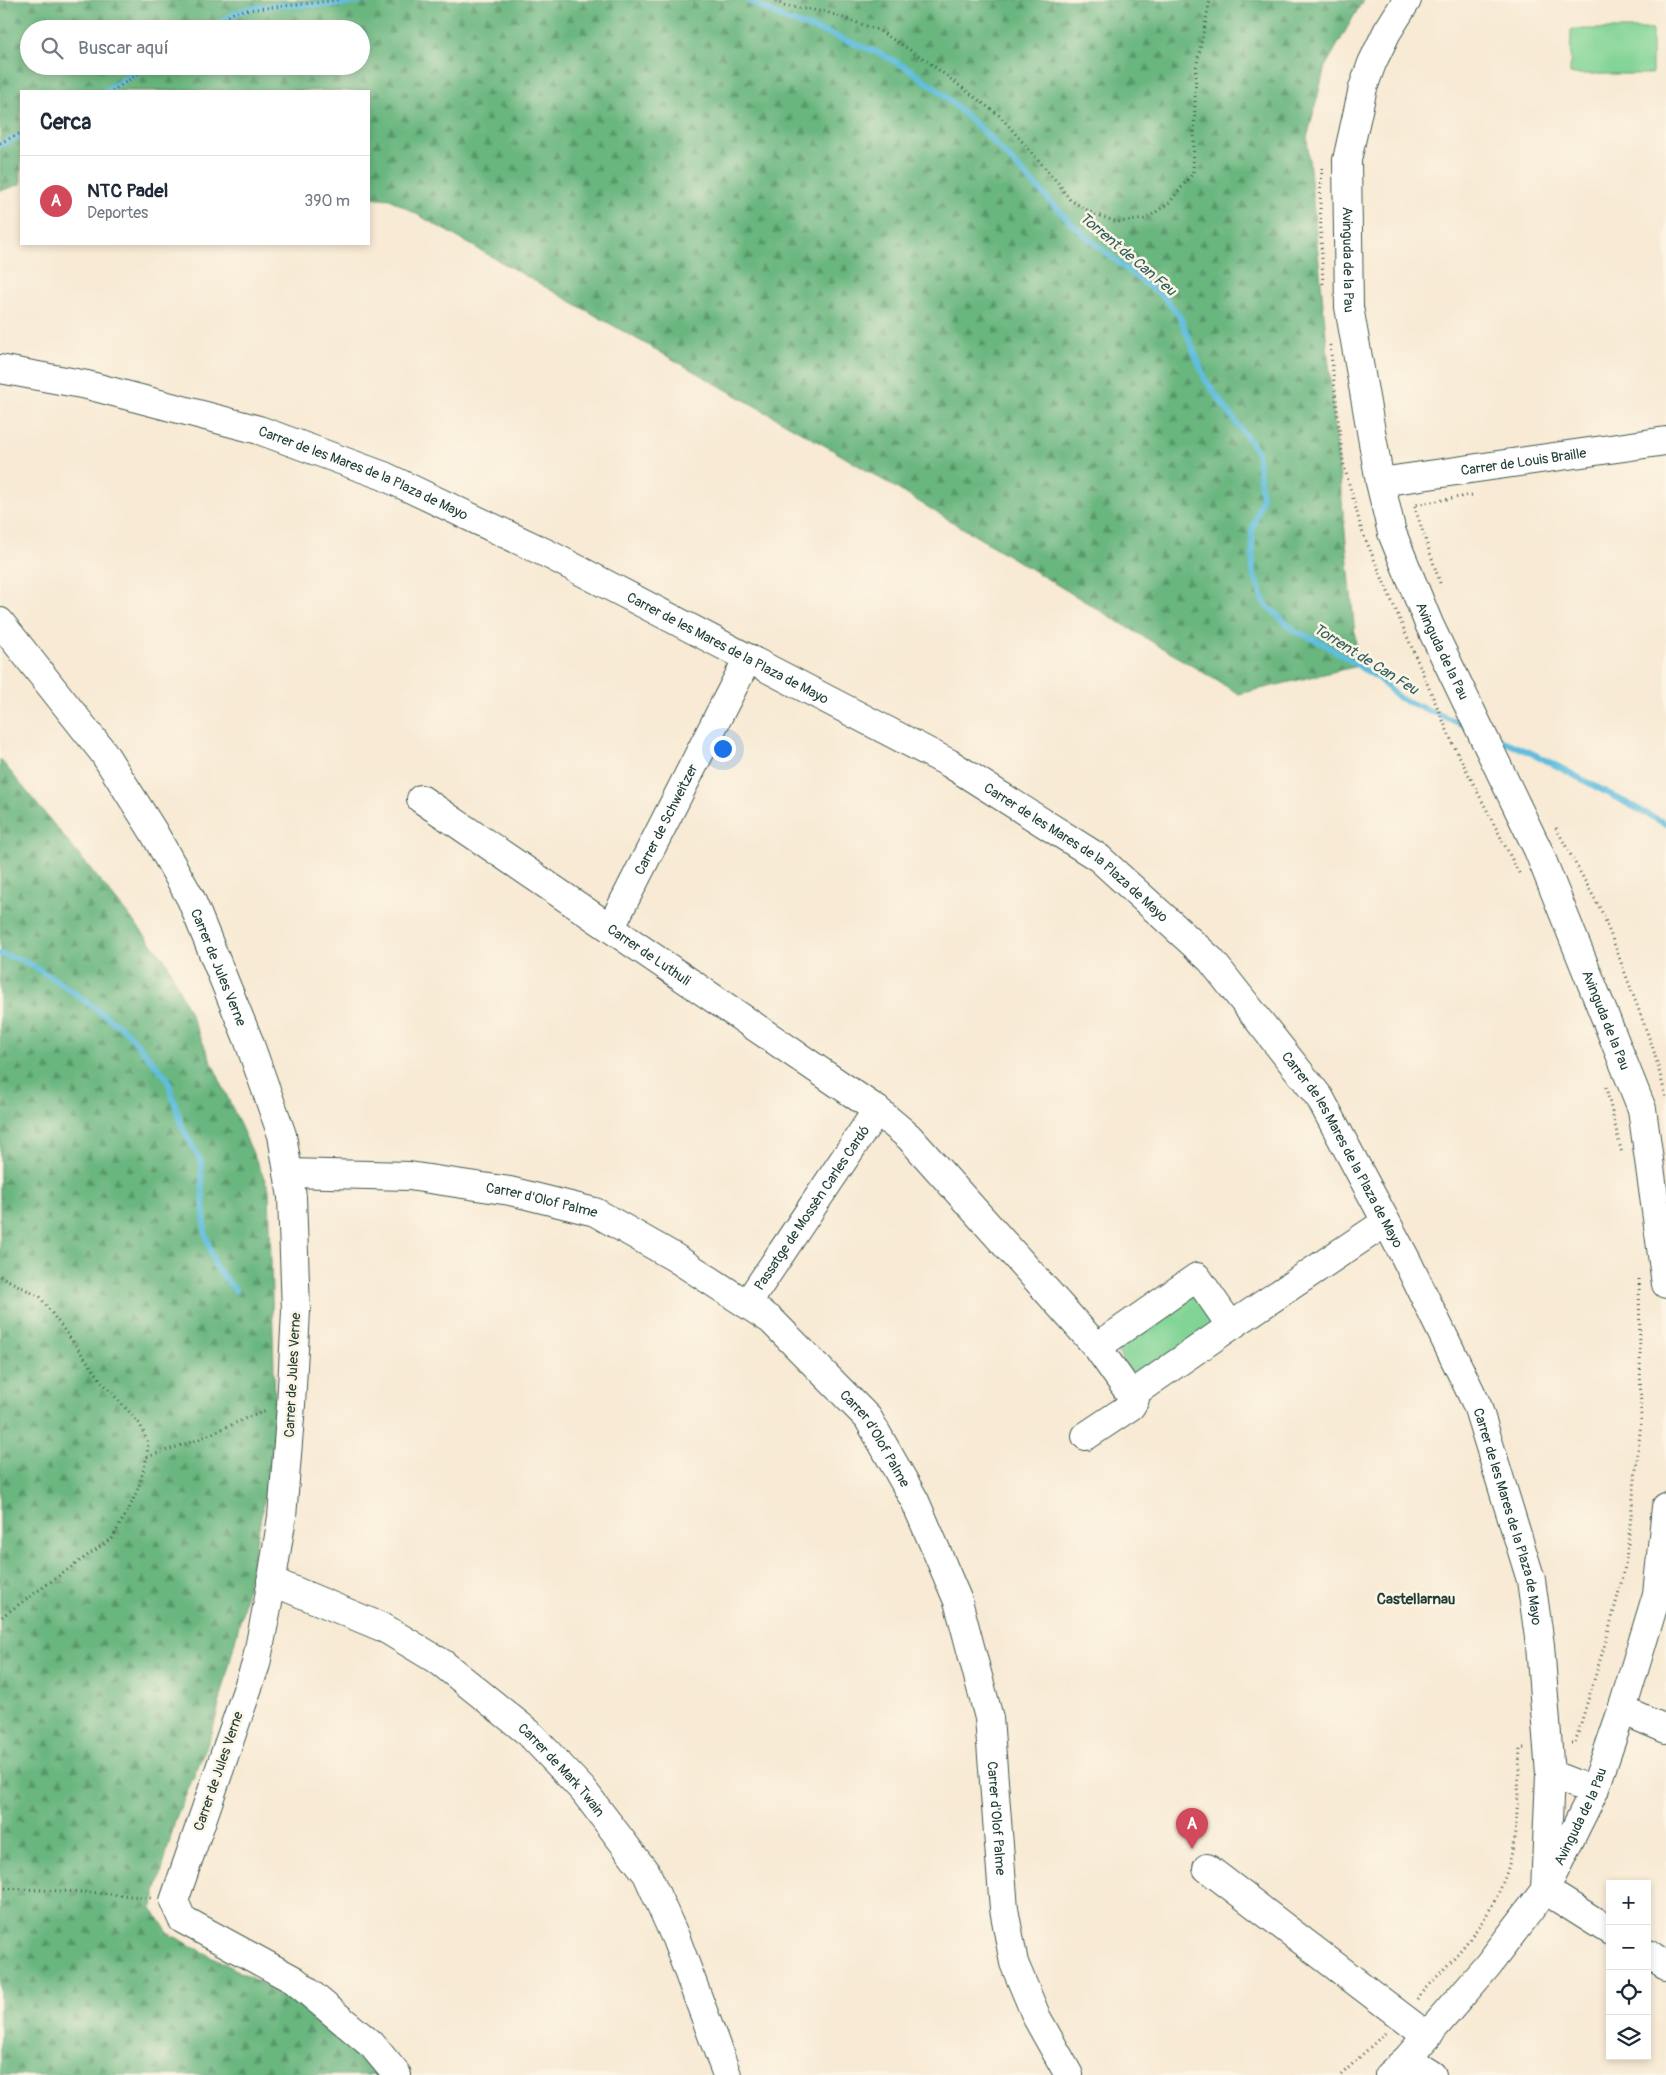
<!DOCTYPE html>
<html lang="es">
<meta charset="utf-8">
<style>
:root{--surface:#fff;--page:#f2f2f3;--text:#1f2937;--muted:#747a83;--line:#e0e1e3;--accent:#d1495b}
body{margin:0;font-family:Pangolin,sans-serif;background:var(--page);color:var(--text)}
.controls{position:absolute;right:15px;bottom:15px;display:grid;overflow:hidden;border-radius:0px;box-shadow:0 2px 8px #0003}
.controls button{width:45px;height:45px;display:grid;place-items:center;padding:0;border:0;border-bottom:1px solid var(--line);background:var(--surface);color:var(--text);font:25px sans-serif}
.you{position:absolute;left:722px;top:748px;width:18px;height:18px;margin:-12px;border:4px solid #fff;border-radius:50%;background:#1a73e8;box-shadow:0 0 0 8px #1a73e833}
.badge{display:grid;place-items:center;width:32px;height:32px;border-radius:50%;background:var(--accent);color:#fff;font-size:16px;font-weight:700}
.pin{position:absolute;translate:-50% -41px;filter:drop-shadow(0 1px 2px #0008)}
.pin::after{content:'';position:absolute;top:26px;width:18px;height:15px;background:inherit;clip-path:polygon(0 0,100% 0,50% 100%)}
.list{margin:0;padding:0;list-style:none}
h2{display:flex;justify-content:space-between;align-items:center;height:65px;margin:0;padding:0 20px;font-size:21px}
h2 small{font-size:16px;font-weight:400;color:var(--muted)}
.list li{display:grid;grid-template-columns:32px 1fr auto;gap:15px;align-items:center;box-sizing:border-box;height:90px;padding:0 20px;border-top:1px solid var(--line)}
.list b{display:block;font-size:19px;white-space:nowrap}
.list p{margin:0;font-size:16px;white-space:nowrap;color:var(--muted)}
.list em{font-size:16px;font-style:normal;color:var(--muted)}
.icon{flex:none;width:28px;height:28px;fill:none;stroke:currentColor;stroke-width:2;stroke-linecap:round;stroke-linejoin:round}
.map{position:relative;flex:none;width:1666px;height:2075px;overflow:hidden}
.search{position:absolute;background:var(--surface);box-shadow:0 2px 8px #0003;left:20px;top:20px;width:350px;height:55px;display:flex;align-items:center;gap:12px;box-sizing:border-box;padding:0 18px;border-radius:28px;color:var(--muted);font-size:19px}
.panel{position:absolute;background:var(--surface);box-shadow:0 2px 8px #0003;left:20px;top:90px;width:350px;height:155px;border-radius:0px}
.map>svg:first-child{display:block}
.green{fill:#82d496;stroke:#508865}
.forest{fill:url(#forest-firs);stroke:#447a5a;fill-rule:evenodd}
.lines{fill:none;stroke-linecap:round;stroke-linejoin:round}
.stream{stroke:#60bdde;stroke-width:6}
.minor-casing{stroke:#40574c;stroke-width:30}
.path{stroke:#40574c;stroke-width:3;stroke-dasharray:1 4;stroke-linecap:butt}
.minor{stroke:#fff;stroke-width:28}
.labels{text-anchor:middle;stroke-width:5;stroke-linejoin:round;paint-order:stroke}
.street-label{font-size:14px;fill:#1f3d34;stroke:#fcf5e5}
.water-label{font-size:15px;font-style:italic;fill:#2f5d5e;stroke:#fcf5e5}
.neighbourhood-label{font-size:15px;font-weight:bold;fill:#1f3d34;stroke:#fcf5e5}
</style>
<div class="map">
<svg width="1666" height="2075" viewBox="0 0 1666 2075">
<defs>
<pattern id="forest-firs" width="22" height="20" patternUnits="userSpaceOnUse" patternTransform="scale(1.25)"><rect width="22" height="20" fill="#69b67f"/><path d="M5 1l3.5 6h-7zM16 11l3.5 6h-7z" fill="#569569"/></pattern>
</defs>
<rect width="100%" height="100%" fill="#fcf5e5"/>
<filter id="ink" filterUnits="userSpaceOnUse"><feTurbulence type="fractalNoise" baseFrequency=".02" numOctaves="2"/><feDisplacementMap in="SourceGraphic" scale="10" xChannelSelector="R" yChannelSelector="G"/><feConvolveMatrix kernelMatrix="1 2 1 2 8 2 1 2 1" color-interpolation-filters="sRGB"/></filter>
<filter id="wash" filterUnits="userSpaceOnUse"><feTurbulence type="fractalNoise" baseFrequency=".0096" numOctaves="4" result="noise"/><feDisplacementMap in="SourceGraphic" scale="20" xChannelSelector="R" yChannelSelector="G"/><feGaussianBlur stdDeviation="1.12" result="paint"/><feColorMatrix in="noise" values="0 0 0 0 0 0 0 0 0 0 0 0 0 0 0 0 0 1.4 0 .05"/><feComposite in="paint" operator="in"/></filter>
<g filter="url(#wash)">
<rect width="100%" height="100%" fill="#f8ead4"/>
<path class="green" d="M 1571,29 L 1652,29 L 1652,74 L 1570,74 Z
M 1193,1290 L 1218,1324 L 1138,1381 L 1114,1347 Z"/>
<path class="forest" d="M 0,0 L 1363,0 L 1325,67 L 1307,138 L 1358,666 L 1239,694 L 831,449 L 390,199 L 369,197 L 369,91 L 21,91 L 21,184 L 0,191 ZM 29,29 L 361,29 L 361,66 L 29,66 Z
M 0,759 L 166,961 L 269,1189 L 276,1439 L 244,1605 L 212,1733 L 175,1821 L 152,1908 L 168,1933 L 298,2003 L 378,2075 L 0,2075 Z"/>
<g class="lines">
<path class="stream" d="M 747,0 L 787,20 L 833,35 L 881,54 L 909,69 L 936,88 L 984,132 L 1074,226 L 1130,272 L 1164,297 L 1180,317 L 1206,381 L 1257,451 L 1262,498 L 1252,530 L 1253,572 L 1265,604 L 1295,631 L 1324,644 L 1378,678 L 1399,698 L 1469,727
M 210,29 C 221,23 232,13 244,10 C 284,0 326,10 366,0
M 105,91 L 147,66
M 0,145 L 21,135
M 1493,737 L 1538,756 L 1666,824
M 0,954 L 23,960 L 59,982 L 125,1030 L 167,1078 L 182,1127 L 201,1161 L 205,1232 L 215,1266 L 235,1290"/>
</g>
</g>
<g filter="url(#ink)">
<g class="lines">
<g class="minor-casing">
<g id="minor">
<path id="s1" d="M 1407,0 L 1387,32 L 1372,63 L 1363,88 L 1347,160 L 1349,307 L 1380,482 L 1392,533 L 1429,624 L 1538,850 L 1642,1109 L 1666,1284"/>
<path id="s2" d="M 0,369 L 87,385 L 259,430 L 384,476 L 550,555 L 949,763 L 1099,858 L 1211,960 L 1320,1098 L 1406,1259 L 1477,1405 L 1531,1580 L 1540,1645 L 1550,1774 L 1545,1890 L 1610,1931"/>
<path id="s3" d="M 1380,482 L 1666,441"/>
<path id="s4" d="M 0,622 L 103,752 L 153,831 L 191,899 L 248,1039 L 282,1135 L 292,1197 L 296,1311 L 291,1405 L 282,1517 L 269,1597 L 256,1664 L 174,1901 L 182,1919 L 294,1980 L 373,2046 L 397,2075"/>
<path id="s5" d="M 421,799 L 877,1110 L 909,1137 L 1097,1347 L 1131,1395 L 1231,1326 L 1197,1277 L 1097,1347"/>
<path id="s6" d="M 611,927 L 748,658"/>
<path id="s7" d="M 288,1173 L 409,1176 L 510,1191 L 595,1212 L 674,1257 L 771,1320 L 868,1418 L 915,1501 L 958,1601 L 989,1718 L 1004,1909 L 1014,1963 L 1037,2018 L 1069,2075"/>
<path id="s8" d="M 747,1304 L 877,1110"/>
<path d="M 1231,1326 L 1386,1222"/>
<path d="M 1086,1436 L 1131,1406 L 1135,1399 L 1131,1395"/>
<path id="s9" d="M 271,1581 L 384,1628 L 442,1663 L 529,1733 L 583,1790 L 647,1874 L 676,1939 L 727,2075"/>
<path d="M 1622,1710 L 1666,1729"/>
<path d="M 1550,1774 L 1594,1791"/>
<path d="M 1207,1868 L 1427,2036"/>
<path d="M 1647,1954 L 1666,1966"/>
<path d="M 1407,2059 L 1432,2075"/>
<path id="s10" d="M 1389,2075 L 1407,2059 L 1488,1965 L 1545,1890 L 1594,1791 L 1622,1710 L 1657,1594 L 1666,1507"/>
</g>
</g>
<path class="path" d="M 776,0 L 784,6 L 826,12 L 878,30 L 924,59 L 1000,116 L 1058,183 L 1070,200 L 1094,214 L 1117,222 L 1146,219 L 1169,203 L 1193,173 L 1196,68 L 1210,0
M 207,29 L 237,11 L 340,0
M 112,91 L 150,66
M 0,143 L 21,133
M 1322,168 L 1320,204 L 1323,287
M 1330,345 L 1343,462 L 1362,531 L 1453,744 L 1520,875
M 1440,583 L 1414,505 L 1472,495
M 1556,828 L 1603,914 L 1653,1048 L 1666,1097
M 1606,1087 L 1622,1154
M 0,1276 L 40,1297 L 103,1383 L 140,1424 L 148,1443 L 147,1457 L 139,1486 L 129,1509 L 112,1538 L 0,1618
M 147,1457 L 197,1440 L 256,1414 L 268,1411
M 1571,1743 L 1575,1743 L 1607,1637 L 1624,1572 L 1628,1544 L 1641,1423 L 1639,1276
M 0,1888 L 102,1893 L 151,1898
M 1417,1999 C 1447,1965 1484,1929 1501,1887 C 1520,1844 1517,1794 1520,1748 L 1525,1748
M 1341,2075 L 1385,2033"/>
<use href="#minor" class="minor"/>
</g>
</g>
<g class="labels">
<g class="street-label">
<text dy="5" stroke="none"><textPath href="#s1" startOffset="272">Avinguda de la Pau</textPath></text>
<text dy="5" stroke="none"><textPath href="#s3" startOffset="145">Carrer de Louis Braille</textPath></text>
<text dy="5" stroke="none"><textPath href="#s2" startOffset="379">Carrer de les Mares de la Plaza de Mayo</textPath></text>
<text dy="5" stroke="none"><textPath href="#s2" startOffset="784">Carrer de les Mares de la Plaza de Mayo</textPath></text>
<text dy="5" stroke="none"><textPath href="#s1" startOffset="678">Avinguda de la Pau</textPath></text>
<text dy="5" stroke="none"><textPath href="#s6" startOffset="121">Carrer de Schweitzer</textPath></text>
<text dy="5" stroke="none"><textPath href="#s2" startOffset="1189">Carrer de les Mares de la Plaza de Mayo</textPath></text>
<text dy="5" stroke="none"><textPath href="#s5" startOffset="276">Carrer de Luthuli</textPath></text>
<text dy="5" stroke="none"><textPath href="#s4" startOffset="411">Carrer de Jules Verne</textPath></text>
<text dy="5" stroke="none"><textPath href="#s1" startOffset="1082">Avinguda de la Pau</textPath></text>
<text dy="5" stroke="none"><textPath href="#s2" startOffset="1594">Carrer de les Mares de la Plaza de Mayo</textPath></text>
<text dy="5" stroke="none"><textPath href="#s7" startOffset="256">Carrer d'Olof Palme</textPath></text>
<text dy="5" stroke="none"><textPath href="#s8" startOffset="116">Passatge de Mossèn Carles Cardó</textPath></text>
<text transform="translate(292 1375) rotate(-87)" y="5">Carrer de Jules Verne</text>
<text dy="5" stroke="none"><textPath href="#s7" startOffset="676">Carrer d'Olof Palme</textPath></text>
<text dy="5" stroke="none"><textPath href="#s2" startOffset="1999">Carrer de les Mares de la Plaza de Mayo</textPath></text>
<text transform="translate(218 1771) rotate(-71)" y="5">Carrer de Jules Verne</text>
<text dy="5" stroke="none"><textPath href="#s9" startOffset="351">Carrer de Mark Twain</textPath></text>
<text dy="5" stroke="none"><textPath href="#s10" startOffset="324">Avinguda de la Pau</textPath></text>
<text dy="5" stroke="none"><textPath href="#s7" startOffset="1081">Carrer d'Olof Palme</textPath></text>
</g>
<g class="water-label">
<text transform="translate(1128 254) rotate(40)" y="5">Torrent de Can Feu</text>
<text transform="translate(1366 659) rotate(32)" y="5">Torrent de Can Feu</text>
</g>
<g class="neighbourhood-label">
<text x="1416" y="1604">Castellarnau</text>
</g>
</g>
</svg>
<div class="controls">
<button>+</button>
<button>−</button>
<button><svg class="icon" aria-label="locate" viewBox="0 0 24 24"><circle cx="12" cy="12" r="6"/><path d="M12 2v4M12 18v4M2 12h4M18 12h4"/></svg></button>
<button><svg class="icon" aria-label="layers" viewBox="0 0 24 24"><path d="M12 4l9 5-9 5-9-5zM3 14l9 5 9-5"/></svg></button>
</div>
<div class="you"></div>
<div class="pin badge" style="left:1192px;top:1849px">A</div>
<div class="search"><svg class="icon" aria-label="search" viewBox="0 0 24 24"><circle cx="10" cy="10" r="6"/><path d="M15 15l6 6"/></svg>Buscar aquí</div>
<section class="panel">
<h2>Cerca<small></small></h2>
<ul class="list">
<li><span class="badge">A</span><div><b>NTC Padel</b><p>Deportes</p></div><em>390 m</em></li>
</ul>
</section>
</div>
